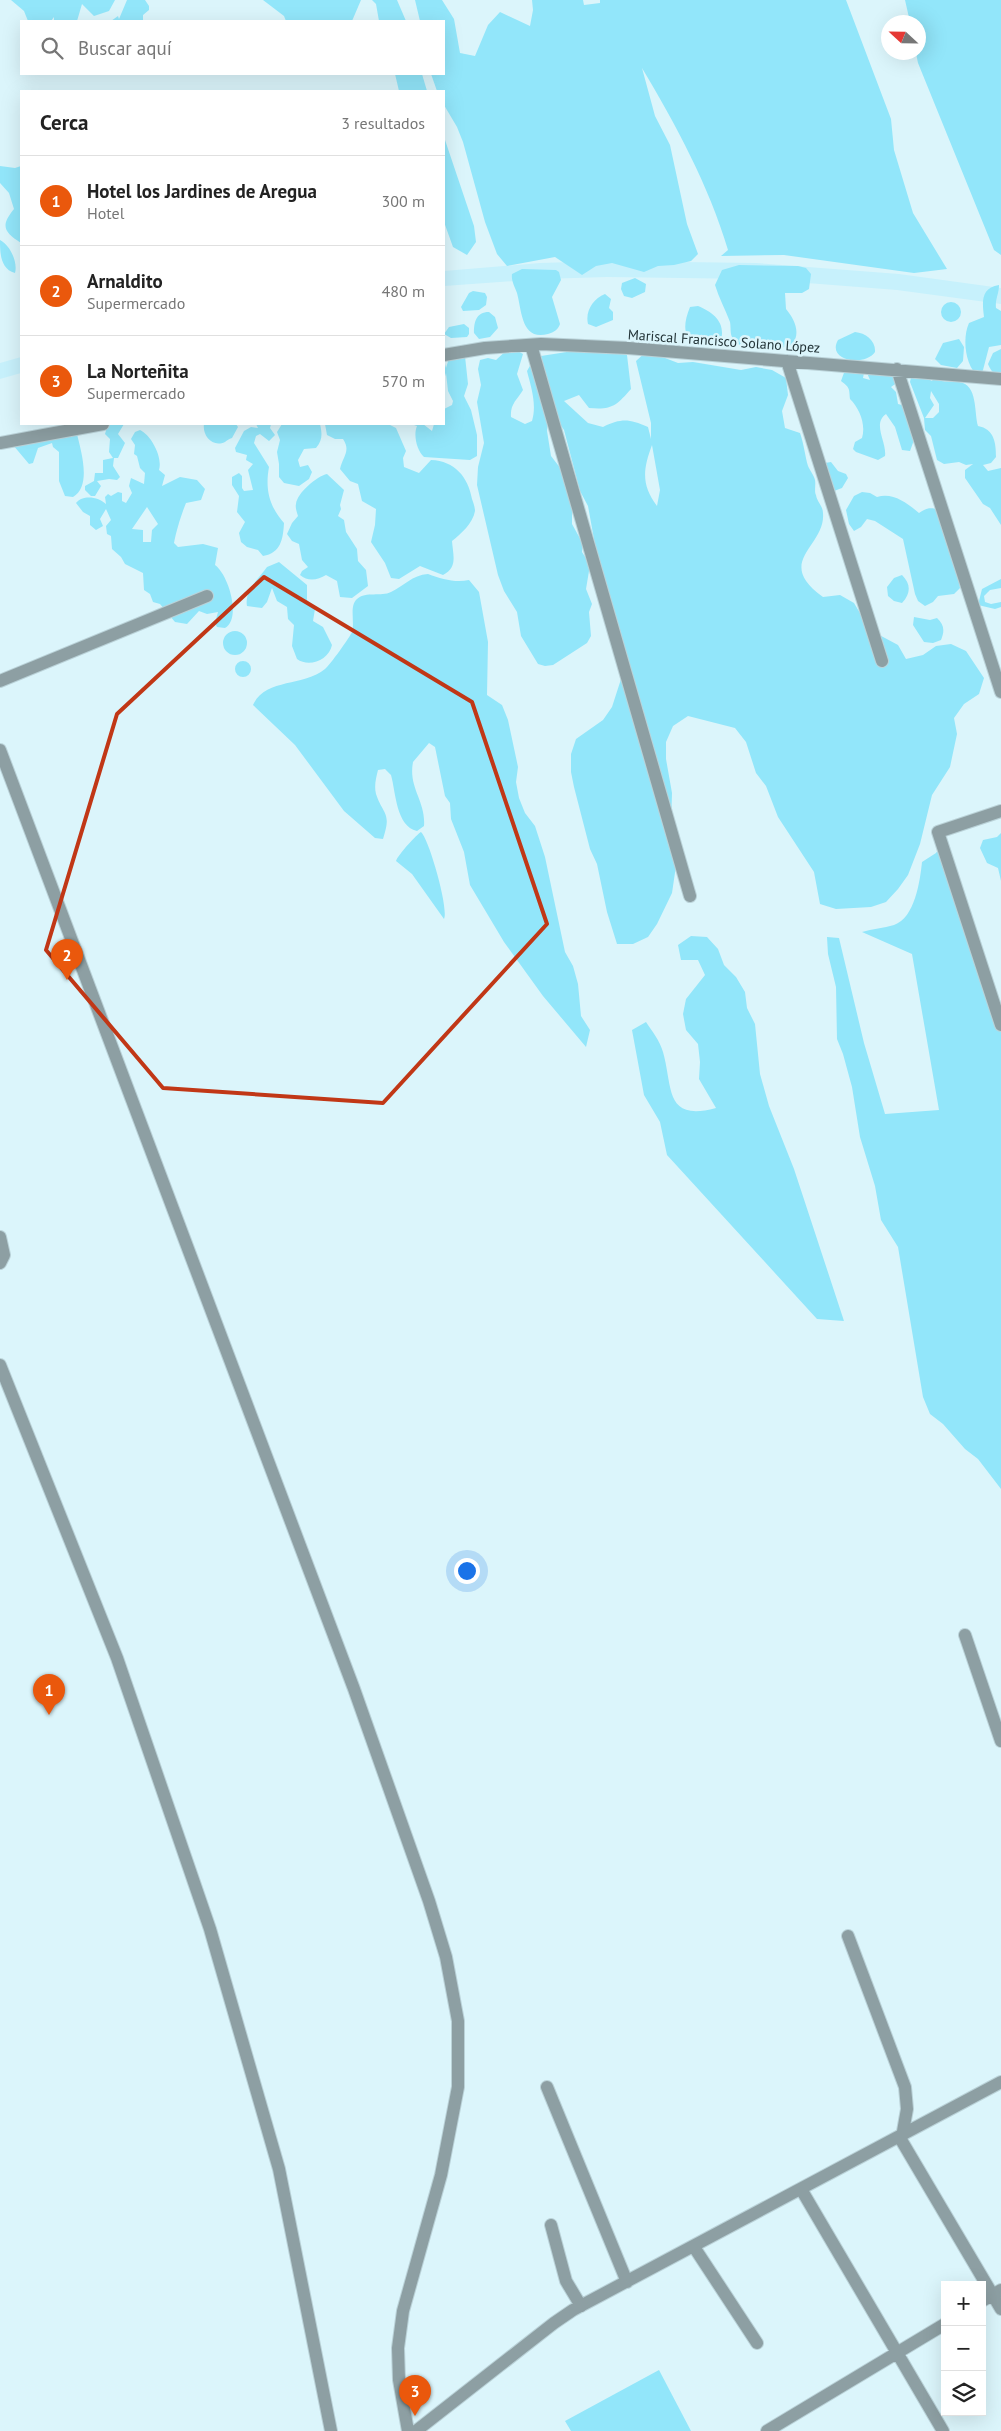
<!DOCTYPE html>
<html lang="es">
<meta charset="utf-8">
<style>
:root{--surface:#fff;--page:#f6f6f6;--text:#222;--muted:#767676;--line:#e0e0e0;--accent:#ea580c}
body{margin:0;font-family:"PT Sans",sans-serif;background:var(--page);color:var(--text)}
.controls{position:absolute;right:15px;bottom:15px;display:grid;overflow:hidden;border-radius:0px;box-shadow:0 5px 20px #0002}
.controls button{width:45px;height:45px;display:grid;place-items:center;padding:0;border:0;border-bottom:1px solid var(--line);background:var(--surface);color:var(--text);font:25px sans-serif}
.compass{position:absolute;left:881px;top:15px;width:45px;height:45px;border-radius:50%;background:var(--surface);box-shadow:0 5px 20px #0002;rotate:292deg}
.you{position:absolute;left:466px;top:1570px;width:18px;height:18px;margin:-12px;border:4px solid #fff;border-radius:50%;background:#1a73e8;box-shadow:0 0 0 8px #1a73e833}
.badge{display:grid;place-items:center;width:32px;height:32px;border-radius:50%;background:var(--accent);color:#fff;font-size:16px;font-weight:700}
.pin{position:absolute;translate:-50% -41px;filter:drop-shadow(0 1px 2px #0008)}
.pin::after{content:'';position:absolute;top:26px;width:18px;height:15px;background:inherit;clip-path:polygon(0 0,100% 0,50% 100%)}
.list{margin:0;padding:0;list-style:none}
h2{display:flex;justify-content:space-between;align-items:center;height:65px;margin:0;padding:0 20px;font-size:21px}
h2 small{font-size:16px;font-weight:400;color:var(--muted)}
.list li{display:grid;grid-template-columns:32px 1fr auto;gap:15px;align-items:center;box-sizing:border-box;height:90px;padding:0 20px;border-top:1px solid var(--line)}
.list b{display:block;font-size:19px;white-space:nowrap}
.list p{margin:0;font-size:16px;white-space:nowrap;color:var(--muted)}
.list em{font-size:16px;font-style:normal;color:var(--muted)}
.icon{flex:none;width:28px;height:28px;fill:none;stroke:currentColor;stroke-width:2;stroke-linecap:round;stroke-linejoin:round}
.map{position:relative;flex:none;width:1001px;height:2431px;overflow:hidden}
.search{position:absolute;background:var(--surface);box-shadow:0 5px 20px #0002;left:20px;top:20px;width:425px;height:55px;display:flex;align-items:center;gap:12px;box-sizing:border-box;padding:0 18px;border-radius:0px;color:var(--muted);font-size:19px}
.panel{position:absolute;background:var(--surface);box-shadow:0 5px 20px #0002;left:20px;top:90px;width:425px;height:335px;border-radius:0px}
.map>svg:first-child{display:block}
.built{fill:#c7f1fc}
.green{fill:#92e6fa;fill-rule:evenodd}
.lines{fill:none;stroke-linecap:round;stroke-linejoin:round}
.minor-casing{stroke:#bad2d8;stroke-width:14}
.minor{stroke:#8d9fa3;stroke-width:12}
.marked{fill:none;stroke:#c13716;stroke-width:4;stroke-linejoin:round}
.labels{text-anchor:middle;stroke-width:5;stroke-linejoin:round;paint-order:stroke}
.street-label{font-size:14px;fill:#223337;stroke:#dbf5fb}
</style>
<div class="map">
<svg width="1001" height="2431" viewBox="0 0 1001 2431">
<rect width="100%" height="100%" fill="#dbf5fb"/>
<path class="built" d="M 606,261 L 756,263 L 899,274 L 1001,288 L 1001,304 L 897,290 L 756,279 L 607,277 L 542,279 L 444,286 L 444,271 L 540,263 Z
M 21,357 L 21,373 L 0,379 L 0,363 Z"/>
<path class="green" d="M 11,0 L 115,0 L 109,11 L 94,16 L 82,4 L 77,21 L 54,21 L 54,17 L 51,21 L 28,21 L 24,11 Z
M 127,0 L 145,0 L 149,6 L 149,10 L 143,15 L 143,21 L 111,21 L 118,16 L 119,19 Z
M 263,0 L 361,0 L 352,21 L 286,21 L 284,16 Z
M 372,0 L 397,0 L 406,21 L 379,21 L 376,4 Z
M 415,0 L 442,0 L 454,19 L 460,53 L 475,56 L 488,25 L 500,12 L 530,26 L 533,10 L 532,0 L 583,0 L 584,5 L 600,3 L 600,0 L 846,0 L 891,119 L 894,150 L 913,213 L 947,269 L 914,273 L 784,255 L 721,256 L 728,250 C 709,186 676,125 642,68 L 655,116 L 670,145 L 687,224 L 698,254 L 691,261 L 674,265 L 658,266 L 644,272 L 612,263 L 596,266 L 582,275 L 555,257 L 507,266 L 497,254 L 485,222 L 463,142 L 457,127 L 444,105 L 444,91 L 437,91 L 431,74 L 444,74 L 444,21 L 420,21 Z
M 905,0 L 1001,0 L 1001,255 L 994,250 L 918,63 L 916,53 L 918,52 L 918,22 L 910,22 Z
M 395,74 L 422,74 L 427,91 L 399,91 Z
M 444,137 L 474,226 L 476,242 L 467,255 L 453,247 L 444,222 Z
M 0,166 L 15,168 L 21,166 L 21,243 C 4,232 0,226 14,209 L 9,193 L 0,183 Z
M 0,240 C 10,245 18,262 15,273 C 0,269 0,252 0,240 Z
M 739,265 L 798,266 L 806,268 L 811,274 L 809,289 L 802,293 L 785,293 L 786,309 C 795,320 801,333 792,345 C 777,350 740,355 732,337 C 730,333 731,327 730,322 C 725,309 719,298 715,285 L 722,270 Z
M 522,269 L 556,270 L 559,272 L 561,280 L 552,297 L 560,324 C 558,330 554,332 548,334 C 521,341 522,311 517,293 C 515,287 511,281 512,274 Z
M 635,278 L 646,284 L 645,292 L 632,298 L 624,296 L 621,289 L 622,283 Z
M 999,285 C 999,294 995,299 996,308 L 1001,311 L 1001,345 L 989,347 L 983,370 L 979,377 C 965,367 962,338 969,323 L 984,317 C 982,301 981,288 999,285 Z
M 473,291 L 485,293 L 487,297 L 486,305 L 479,310 L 463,311 L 461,307 L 469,293 Z
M 605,294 L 611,299 L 609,308 L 613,312 L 613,320 L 596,327 L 588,324 C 585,311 593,299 605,294 Z
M941 312a10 10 0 1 1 20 0a10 10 0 1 1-20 0Z
M 698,306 C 715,313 727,324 720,343 L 713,347 C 685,346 680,331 690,307 Z
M 489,312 L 495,317 L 498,328 L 490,337 L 479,339 L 474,333 C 474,322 476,312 489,312 Z
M 464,324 L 469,328 L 469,334 L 467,337 L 451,338 L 444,334 L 449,327 Z
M 855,332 C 866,333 876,341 875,352 C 865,367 826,361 838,340 Z
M 584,339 C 598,346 613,347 627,355 L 631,389 C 616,406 612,410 589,408 L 579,395 L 564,401 L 588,423 L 603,427 C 622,418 629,419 648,427 L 651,439 L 651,423 L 636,361 L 647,351 L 678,363 L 693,362 L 741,370 L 756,367 L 772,370 L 786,378 L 788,395 L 782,411 L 785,428 L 800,433 C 804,444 805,456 808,466 C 810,471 814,475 815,480 C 816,485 814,491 816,495 C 817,502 823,506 823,513 C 826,547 773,561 823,597 L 840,595 L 854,603 L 870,630 L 898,645 L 906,659 L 923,655 L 936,646 L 951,644 L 966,651 L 984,678 L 979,694 L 964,704 L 954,718 L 957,734 L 950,767 L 932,795 L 920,844 L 908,875 L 898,889 L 886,902 L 871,907 L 836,909 L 820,904 L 814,872 L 778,817 L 766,786 L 756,773 L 746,742 L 735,728 L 688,716 L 673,726 L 666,742 L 666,759 L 672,793 L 671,826 L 677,859 L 672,893 L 657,924 L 648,937 L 633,944 L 617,944 L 607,912 L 597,864 L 590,849 L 574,787 L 571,772 L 571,754 L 576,739 L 603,720 L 612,707 L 622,676 L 605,600 L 588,506 L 580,491 L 564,430 L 549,408 L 547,431 L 551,456 L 561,469 L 572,508 L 572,524 L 583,544 L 582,552 L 590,565 L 586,589 L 592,604 L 589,612 L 591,636 L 587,643 L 553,665 L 545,666 L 538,664 L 521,636 L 517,612 L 504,591 L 498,575 L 477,485 L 478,467 L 484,443 L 477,402 L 481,385 L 478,369 L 480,360 L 488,358 L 496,360 L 508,349 L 516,350 L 523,354 L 517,374 L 523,390 C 517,400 510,404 511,417 L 525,424 L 532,421 C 537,404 531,387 527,371 L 531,364 L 550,391 L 541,356 L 573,351 ZM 652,445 L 660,490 L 657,506 C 641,485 643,469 652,445 Z
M 959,339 L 964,347 L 963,361 L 957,368 L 941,365 L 935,359 L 943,343 Z
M 1001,349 L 1001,376 C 994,376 990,369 988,364 L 993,353 Z
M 465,356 L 468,384 L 464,396 L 471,410 L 477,435 L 477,456 L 470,460 L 424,457 C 417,451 413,435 417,426 L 411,424 L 423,424 L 432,431 L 434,424 L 444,424 L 444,409 L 452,405 L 453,401 L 448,391 L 446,373 L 444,380 L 444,360 L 446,368 L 449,358 Z
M 845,370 L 864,373 L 863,378 L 870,380 L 867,373 L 896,371 L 898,382 L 891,387 L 896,392 L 898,404 L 902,405 L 914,440 L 910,451 L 902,450 L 895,427 L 886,414 C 872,424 887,442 885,456 L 878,460 L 856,452 L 853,449 L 855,442 L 862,438 C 866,425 860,409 850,399 C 849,388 850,388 841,381 Z
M 912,373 L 928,374 L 931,381 L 935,379 C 944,383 950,381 959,382 C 978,384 974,413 978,426 C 994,429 996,442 996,457 L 991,463 L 983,465 L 988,471 L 1001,468 L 1001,525 L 990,508 L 983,504 L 965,478 L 965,470 L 973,464 L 966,465 L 959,462 L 944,464 L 937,460 L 931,436 L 925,430 L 924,418 L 910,382 ZM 931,391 L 939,404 L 939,412 L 933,418 L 925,418 L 934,405 L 930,398 Z
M 108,424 L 124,424 L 118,434 L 125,443 L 118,458 L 114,458 L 113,466 L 120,477 L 117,480 L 109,479 L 97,481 L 101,486 L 95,496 L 91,496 L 85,490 L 85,486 L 94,481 L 95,473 L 103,473 L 103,460 L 113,458 L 109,452 L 110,439 L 105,434 Z
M 204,424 L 236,424 L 238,427 L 232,438 C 229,439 227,440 225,442 C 212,448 202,435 204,424 Z
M 256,424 L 271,424 L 270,428 L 275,435 L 269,441 L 260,434 L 256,436 L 254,443 L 269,467 C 265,489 269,506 284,523 C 283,539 281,553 263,556 L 258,550 L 247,547 L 241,542 L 239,533 L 245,522 L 237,512 L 239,496 L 232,485 L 232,477 L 239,473 L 242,476 L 242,488 L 244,491 L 253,490 L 248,470 L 253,464 L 246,460 L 247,455 L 236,452 L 235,448 L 244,431 L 251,427 L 258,428 Z
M 282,424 L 320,424 C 322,433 323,440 316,448 L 304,449 L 298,460 L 300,467 L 308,465 L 312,472 L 309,479 L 299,486 L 284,483 L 279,477 L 279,464 L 277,452 L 280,440 L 277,432 Z
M 325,424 L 388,424 L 396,428 L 406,451 L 403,458 L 404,467 L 419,473 L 431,460 C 455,461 468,477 472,499 C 473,502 475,507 475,511 C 473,523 461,534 452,541 C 453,555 458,568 443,575 L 420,566 L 399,579 L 391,578 L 385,563 L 371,542 L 375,525 L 376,509 L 362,501 L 358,484 L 350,481 L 340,469 C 343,456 351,451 343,439 L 335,439 L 327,435 Z
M 140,430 C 151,435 163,457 159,470 L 165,475 L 162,486 L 180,477 L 197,480 L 205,489 L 201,500 L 186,503 C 181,515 176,532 174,543 L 178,547 L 203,544 L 218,548 L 215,565 C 228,574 242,618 225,628 L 217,627 L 215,623 L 218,612 L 207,614 L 199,611 L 187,624 L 175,622 L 160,604 L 153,602 L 150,594 L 144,590 L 143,573 L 125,564 L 121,557 L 112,549 L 111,536 L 107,534 L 106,526 L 111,520 L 106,509 L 100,519 L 103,526 L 96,530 L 90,525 L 90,516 L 83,512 L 76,503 C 83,494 99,497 106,504 L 105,497 L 108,494 L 111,496 L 118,492 L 122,493 L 122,501 L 126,503 L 132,493 L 129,486 L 131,478 L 144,484 L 145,473 L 140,468 L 137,456 L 134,454 L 135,445 L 131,439 L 135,432 ZM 147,507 L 158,524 L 152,530 L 151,542 L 143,542 L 143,530 L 132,529 Z
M 77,434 C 81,451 92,486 73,497 L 65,496 L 59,481 L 59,452 L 53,447 L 52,443 L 38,448 L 33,463 L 29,464 L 13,445 Z
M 831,462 L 838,471 L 846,474 L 848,478 L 842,488 L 834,491 L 825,463 Z
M 327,474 L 344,490 L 340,505 L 341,509 L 338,516 L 344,520 L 346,532 L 357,549 L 358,561 L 366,570 L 368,586 L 352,598 L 340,597 L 337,581 L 326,575 C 318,580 308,582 300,575 L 302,571 L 308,567 L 302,560 L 299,544 L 292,541 L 287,534 L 292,523 L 298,516 C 297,513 295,507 296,504 C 297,493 317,476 327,474 Z
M 862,492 L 870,493 L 877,497 C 893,492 907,503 919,513 C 927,507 932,507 942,511 L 956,563 L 960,588 L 954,594 L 938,596 L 933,602 L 925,606 L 918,601 L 915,594 L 903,539 L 875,521 L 867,519 L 861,527 L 854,531 L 849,524 L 846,510 L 854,496 Z
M 279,562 L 307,585 L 307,600 L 315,609 L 313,621 L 323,627 L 332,645 C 329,660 309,668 297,659 L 292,646 L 294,625 L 288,619 L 287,607 L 277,601 L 272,588 L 267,602 L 262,608 L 247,606 C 244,591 260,577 267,567 Z
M 428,574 C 442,579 455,583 469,580 L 479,592 L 488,642 L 487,695 L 502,705 L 508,720 L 518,767 L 516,782 L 519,798 L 525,813 L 535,826 L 545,857 L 565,952 L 573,966 L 578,984 L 581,1016 L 590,1030 L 586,1047 L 543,996 L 504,942 L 470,885 L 464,852 L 451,819 L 450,803 L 445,796 L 435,747 L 429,743 L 413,762 C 408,788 426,801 424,826 L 417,831 C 396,826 396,793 391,775 L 385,769 L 378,770 C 376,778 374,786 376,794 C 383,815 392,812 383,839 L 375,838 L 344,811 L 295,745 L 253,705 C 265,678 303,687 325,669 C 330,665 350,637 352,632 C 355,622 349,606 357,599 C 366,591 381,597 391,592 C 404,586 412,575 428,574 Z
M 902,575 C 911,584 911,593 902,603 L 894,601 L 888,596 L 887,587 L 894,578 Z
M 1001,579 L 1001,588 L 990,590 L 984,596 L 985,602 L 991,604 L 1001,602 L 1001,607 L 995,609 L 978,605 L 982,589 Z
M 914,617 L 930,620 L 937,618 C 944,625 945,630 941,640 L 933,643 L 924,642 L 913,625 Z
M223 643a12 12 0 1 1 24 0a12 12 0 1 1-24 0Z
M235 669a8 8 0 1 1 16 0a8 8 0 1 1-16 0Z
M 421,832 C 429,839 449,909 444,919 L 412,874 L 396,861 C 398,855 417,834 421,832 Z
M 1001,833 L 1001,881 L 998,868 L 987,863 L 980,848 L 983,840 L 997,837 Z
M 939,848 L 1001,1026 L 1001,1489 L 978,1459 L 965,1449 L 943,1424 L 930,1414 L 923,1397 L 898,1247 L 881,1220 L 875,1186 L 860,1137 L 852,1087 L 843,1054 L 837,1039 L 836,987 L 828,954 L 827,937 L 839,938 L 864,1043 L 885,1114 L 939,1110 L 912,954 L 862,932 C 872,929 884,928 894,925 C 915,918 920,881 922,862 L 936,853 Z
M 691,936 L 707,937 L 718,949 L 724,965 L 736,977 L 745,992 L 747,1008 L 755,1024 L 760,1074 L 769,1106 L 794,1169 L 844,1321 L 817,1319 L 667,1155 L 660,1122 L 644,1095 L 632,1030 L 646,1022 C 652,1031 660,1041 663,1052 C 673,1087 664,1122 716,1108 L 699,1079 L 700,1062 L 698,1044 L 686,1030 L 683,1014 L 686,999 L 705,975 L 698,960 L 681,960 L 678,945 Z
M 659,2370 L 691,2431 L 571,2431 L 565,2421 Z"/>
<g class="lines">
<g class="minor-casing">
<path id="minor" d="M 531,345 L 690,896
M 444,355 L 485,348 L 541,344 L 628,348 L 1001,379
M 787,361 L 882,661
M 897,369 L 1001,692
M 0,443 L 103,424
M 0,681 L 207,596
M 0,750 L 354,1689 L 429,1901 L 446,1957 L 458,2021 L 458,2087 L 441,2175 L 403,2311 L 398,2348 L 399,2380 L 408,2431
M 1001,811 L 938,832 L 1001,1025
M 0,1237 L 4,1255 L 0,1263
M 0,1365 L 117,1658 L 210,1929 L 279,2169 L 331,2431
M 965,1635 L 1001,1741
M 848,1936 L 905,2087 L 907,2109 L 902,2137
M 547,2087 L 627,2282
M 900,2138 L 1001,2309
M 801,2189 L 943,2431
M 551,2225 L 566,2281 L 581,2306
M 694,2247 L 757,2343
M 982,2301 L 1001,2290
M 416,2431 L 554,2323 L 573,2310 L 1001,2082
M 767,2431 L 945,2324"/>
</g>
<use href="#minor" class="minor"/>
</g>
<path class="marked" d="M 264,577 L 472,702 L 547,924 L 383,1103 L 163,1088 L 46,950 L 117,714 Z"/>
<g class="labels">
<g class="street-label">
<text transform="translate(724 341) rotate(4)" y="5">Mariscal Francisco Solano López</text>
</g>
</g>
</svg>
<div class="controls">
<button>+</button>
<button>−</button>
<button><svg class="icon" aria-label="layers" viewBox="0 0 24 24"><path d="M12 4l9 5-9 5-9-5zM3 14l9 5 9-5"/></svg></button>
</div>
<svg class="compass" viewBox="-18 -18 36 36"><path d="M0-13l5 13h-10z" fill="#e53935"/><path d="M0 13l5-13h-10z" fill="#767676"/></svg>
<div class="you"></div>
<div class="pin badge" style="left:49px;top:1715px">1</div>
<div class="pin badge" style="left:67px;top:980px">2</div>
<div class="pin badge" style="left:415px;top:2416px">3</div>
<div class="search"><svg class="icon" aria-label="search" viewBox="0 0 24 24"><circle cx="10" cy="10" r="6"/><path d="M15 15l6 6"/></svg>Buscar aquí</div>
<section class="panel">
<h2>Cerca<small>3 resultados</small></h2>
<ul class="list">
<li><span class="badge">1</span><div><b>Hotel los Jardines de Aregua</b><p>Hotel</p></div><em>300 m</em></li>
<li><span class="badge">2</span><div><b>Arnaldito</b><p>Supermercado</p></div><em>480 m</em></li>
<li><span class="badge">3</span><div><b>La Norteñita</b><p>Supermercado</p></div><em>570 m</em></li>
</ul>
</section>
</div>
